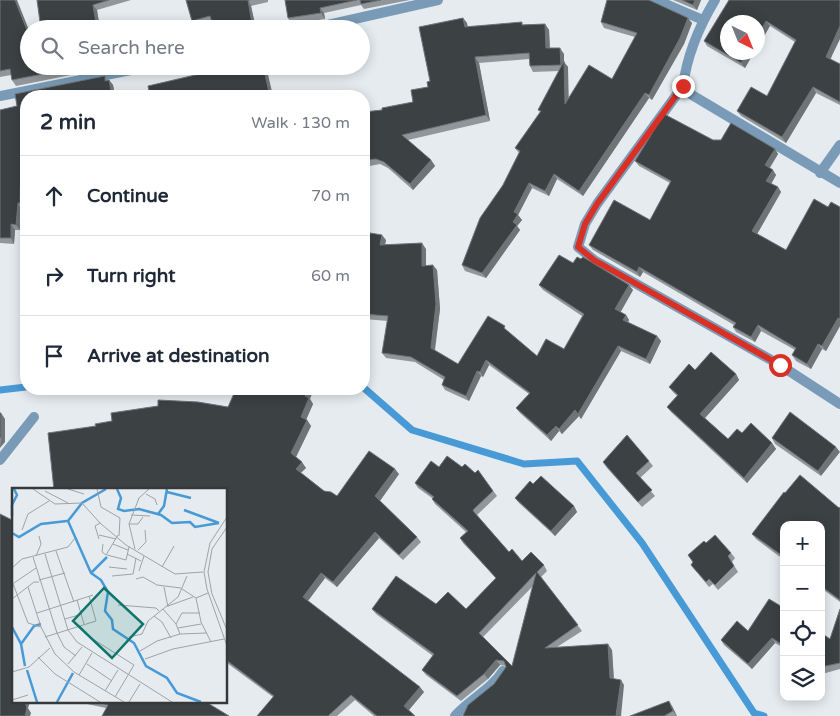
<!DOCTYPE html>
<meta charset="utf-8">
<style>
:root{--surface:#fff;--page:#f2f2f3;--text:#1f2937;--muted:#747a83;--line:#e0e1e3}
body{margin:0;font-family:"Varela Round",sans-serif;background:var(--page);color:var(--text)}
.controls{position:absolute;right:15px;bottom:15px;display:grid;overflow:hidden;border-radius:10px;box-shadow:0 2px 12px #0003}
.controls button{width:45px;height:45px;display:grid;place-items:center;padding:0;border:0;border-bottom:1px solid var(--line);background:var(--surface);color:var(--text);font:25px sans-serif}
.compass{position:absolute;left:720px;top:15px;width:45px;height:45px;border-radius:50%;background:var(--surface);box-shadow:0 2px 12px #0003;rotate:137deg}
.stop{position:absolute;width:15px;height:15px;margin:-11px;border:4px solid #d93025;border-radius:50%;background:#fff}
.stop.end{background:#d93025;border-color:#fff;box-shadow:0 1px 5px #0008}
.list{margin:0;padding:0;list-style:none}
h2{display:flex;justify-content:space-between;align-items:center;height:65px;margin:0;padding:0 20px;font-size:21px}
h2 small{font-size:16px;font-weight:400;color:var(--muted)}
.list li{display:grid;grid-template-columns:32px 1fr auto;gap:15px;align-items:center;box-sizing:border-box;height:80px;padding:0 20px;border-top:1px solid var(--line)}
.list b{display:block;font-size:19px;white-space:nowrap}
.list em{font-size:16px;font-style:normal;color:var(--muted)}
.icon{flex:none;width:28px;height:28px;fill:none;stroke:currentColor;stroke-width:2;stroke-linecap:round;stroke-linejoin:round}
.map{position:relative;flex:none;width:840px;height:716px;overflow:hidden}
.search{position:absolute;background:var(--surface);box-shadow:0 2px 12px #0003;left:20px;top:20px;width:350px;height:55px;display:flex;align-items:center;gap:12px;box-sizing:border-box;padding:0 18px;border-radius:28px;color:var(--muted);font-size:19px}
.panel{position:absolute;background:var(--surface);box-shadow:0 2px 12px #0003;left:20px;top:90px;width:350px;height:305px;border-radius:20px}
.map>svg:first-child{display:block}
.lines{fill:none;stroke-linecap:round;stroke-linejoin:round}
.stream{stroke:#489ad7;stroke-width:7}
.street{stroke:#7a9bb7;stroke-width:10}
.wall{fill:#90969a;fill-rule:evenodd}
.shaded-wall{fill:#6f7477}
.building{fill:#3c4144;stroke:#6f7477;fill-rule:evenodd}
.route{stroke:#d93025;stroke-width:6}
.inset-river{fill:none;stroke:#489ad7;stroke-width:2.5}
.inset-road{fill:none;stroke:#9fa3a7;stroke-width:1}
.view{fill:#0f766e;fill-opacity:0.15;stroke:#0f766e;stroke-width:2.5}
.inset-edge{fill:none;stroke:#36383a;stroke-width:2.5}
</style>
<div class="map">
<svg width="840" height="716" viewBox="0 0 840 716">
<rect width="100%" height="100%" fill="#e5ebef"/>
<g class="lines">
<path class="stream" d="M 364,388 L 412,430 L 524,464 L 577,461 L 642,543 L 754,713 L 764,716
M 0,390 L 26,387"/>
<path class="street" d="M 656,0 L 703,20
M 715,0 C 700,25 687,56 683,86 L 597,204 L 585,224 L 578,247 L 594,260 L 780,365 L 840,404
M 310,29 L 438,0
M 683,86 L 692,95 L 840,183
M 0,96 L 151,66
M 820,173 L 840,145
M 0,460 L 34,417
M 455,716 C 470,699 491,690 503,671"/>
</g>
<path class="wall" d="M 0,0 L 29,66 L 106,66 L 106,68 L 16,86 L 12,80 L 11,75 L 0,77 Z
M 37,0 L 131,0 L 97,10 L 100,29 L 41,29 Z
M 186,0 L 268,0 L 268,2 L 251,6 L 256,29 L 214,29 L 212,22 L 195,26 L 192,21 Z
M 285,0 L 410,0 L 364,9 L 361,5 L 324,13 L 325,19 L 292,24 L 288,18 Z
M 673,0 L 701,0 L 697,10 Z
M 840,0 L 831,59 L 840,64 L 840,105 L 816,93 L 786,143 L 741,116 L 737,111 L 767,96 L 795,42 L 770,26 L 728,52 L 754,52 L 745,68 L 707,46 L 704,41 Z
M 649,1 L 692,23 L 684,44 L 652,100 L 649,98 L 583,196 L 557,179 L 549,196 L 532,188 L 518,215 L 522,220 L 517,226 L 520,230 L 486,278 L 465,271 L 462,265 L 519,153 L 515,148 L 540,112 L 538,110 L 559,71 L 533,72 L 530,66 L 529,59 L 479,63 L 490,121 L 408,140 L 431,160 L 435,166 L 413,190 L 388,168 L 380,164 L 364,167 L 364,112 L 382,110 L 413,102 L 428,87 L 463,18 L 467,23 L 467,26 L 545,24 L 549,30 L 550,48 L 564,54 L 564,62 L 568,67 L 568,99 L 612,79 L 635,37 L 604,28 L 601,22 Z
M 105,76 L 108,80 L 109,80 L 113,85 L 115,96 L 26,96 L 26,165 L 25,166 L 24,209 L 21,209 L 20,230 L 15,230 L 14,244 L 0,243 L 0,110 L 17,106 L 15,94 Z
M 713,140 L 775,149 L 778,154 L 770,168 L 776,175 L 771,184 L 778,187 L 781,192 L 757,234 L 786,250 L 828,207 L 840,207 L 840,326 L 826,351 L 822,349 L 811,369 L 796,361 L 792,355 L 795,350 L 761,331 L 755,342 L 736,332 L 733,327 L 734,325 L 643,272 L 640,277 L 593,250 L 589,245 L 650,220 L 670,183 L 639,166 L 635,161 Z
M 364,235 L 386,240 L 385,244 L 426,249 L 426,265 L 437,270 L 440,309 L 435,351 L 458,364 L 509,331 L 508,331 L 537,356 L 564,349 L 582,316 L 543,290 L 539,285 L 573,263 L 633,290 L 620,312 L 626,315 L 629,320 L 628,322 L 657,336 L 661,341 L 650,364 L 621,351 L 581,419 L 579,416 L 562,434 L 559,431 L 551,441 L 520,413 L 516,408 L 529,394 L 489,365 L 483,377 L 481,376 L 469,401 L 445,390 L 442,385 L 444,380 L 415,362 L 386,358 L 382,353 L 388,321 L 364,319 Z
M 695,370 L 736,374 L 739,380 L 705,418 L 728,439 L 742,433 L 772,443 L 776,449 L 747,483 L 671,412 L 667,407 L 677,396 L 673,392 L 669,387 Z
M 310,399 L 313,404 L 306,420 L 307,420 L 311,426 L 296,457 L 306,468 L 301,473 L 324,491 L 337,496 L 399,474 L 380,501 L 417,537 L 421,542 L 403,560 L 379,538 L 337,587 L 325,578 L 308,601 L 424,692 L 409,710 L 415,716 L 374,716 L 355,700 L 337,716 L 257,716 L 273,697 L 227,663 L 226,664 L 226,490 L 228,407 Z
M 790,412 L 821,476 L 775,444 L 772,438 Z
M 649,461 L 653,466 L 640,478 L 655,496 L 642,507 L 607,468 L 603,462 Z
M 439,467 L 462,467 L 475,473 L 478,470 L 497,496 L 477,515 L 509,552 L 522,561 L 544,565 L 547,571 L 541,577 L 582,631 L 557,647 L 612,650 L 614,679 L 624,685 L 494,684 L 506,667 L 506,666 L 500,665 L 488,679 L 461,701 L 426,675 L 422,670 L 433,656 L 376,614 L 372,609 L 436,604 L 466,609 L 496,578 L 463,543 L 460,538 L 466,532 L 435,504 L 432,499 L 432,498 L 418,488 L 415,483 ZM 533,586 L 512,666 L 483,637 Z
M 533,484 L 574,506 L 577,512 L 555,536 L 519,503 L 515,498 Z
M 785,493 L 839,508 L 840,507 L 840,602 L 821,588 L 821,525 L 784,525 L 784,560 L 756,539 L 752,534 Z
M 706,543 L 731,553 L 735,558 L 732,562 L 738,572 L 718,590 L 713,584 L 709,587 L 691,565 L 693,562 Z
M 784,608 L 784,648 L 775,643 L 752,669 L 724,645 L 721,640 L 748,631 Z
M 840,609 L 840,669 L 822,674 L 821,633 L 830,639 Z
M 86,702 L 206,702 L 106,708 L 87,704 Z
M 672,706 L 677,716 L 630,716 Z"/>
<path class="shaded-wall" d="M 15,0 L 17,0 L 29,30 L 29,35 Z
M 248,0 L 251,6 L 256,29 L 252,24 Z
M 695,0 L 701,0 L 697,10 L 693,5 Z
M 93,5 L 97,10 L 100,29 L 97,29 Z
M 320,8 L 324,13 L 325,19 L 321,13 Z
M 463,18 L 467,23 L 469,32 L 465,27 Z
M 688,18 L 692,23 L 684,44 L 652,100 L 649,95 Z
M 766,21 L 770,26 L 758,47 L 758,36 Z
M 545,24 L 549,30 L 550,54 L 546,48 Z
M 840,26 L 840,39 L 829,62 L 826,57 Z
M 560,48 L 564,54 L 564,62 L 568,67 L 569,109 L 565,104 L 564,70 L 561,65 Z
M 747,52 L 754,52 L 745,68 L 741,63 Z
M 475,57 L 479,63 L 490,121 L 486,115 Z
M 263,66 L 266,66 L 273,96 L 270,96 Z
M 109,80 L 113,85 L 115,96 L 112,96 Z
M 813,87 L 816,93 L 786,143 L 782,137 Z
M 645,93 L 649,98 L 583,196 L 579,191 Z
M 775,149 L 778,154 L 768,170 L 765,165 Z
M 431,160 L 435,166 L 413,190 L 410,184 Z
M 21,161 L 25,166 L 24,209 L 20,203 Z
M 773,170 L 776,175 L 770,186 L 766,181 Z
M 554,174 L 557,179 L 549,196 L 545,191 Z
M 529,183 L 532,188 L 518,215 L 522,220 L 517,226 L 520,230 L 486,278 L 482,273 L 513,222 L 514,212 Z
M 778,187 L 781,192 L 756,236 L 752,231 Z
M 18,203 L 21,209 L 20,230 L 16,225 Z
M 11,224 L 15,230 L 14,244 L 11,238 Z
M 382,235 L 386,240 L 384,250 L 380,245 Z
M 422,243 L 426,249 L 426,271 L 422,266 Z
M 433,265 L 437,270 L 440,309 L 434,354 L 431,348 Z
M 639,267 L 643,272 L 640,277 L 637,272 Z
M 629,285 L 633,290 L 619,315 L 615,309 Z
M 626,315 L 629,320 L 627,325 L 623,320 Z
M 838,318 L 840,320 L 840,326 L 826,351 L 822,346 Z
M 758,325 L 761,331 L 755,342 L 751,337 Z
M 657,336 L 661,341 L 650,364 L 646,359 Z
M 818,344 L 822,349 L 811,369 L 807,364 Z
M 618,346 L 621,351 L 581,419 L 578,414 Z
M 486,360 L 489,365 L 483,377 L 480,372 Z
M 477,371 L 481,376 L 469,401 L 466,396 Z
M 736,374 L 739,380 L 704,419 L 700,414 Z
M 308,389 L 314,389 L 310,399 L 313,404 L 305,422 L 301,417 L 305,396 Z
M 575,410 L 579,416 L 562,434 L 559,429 Z
M 1,413 L 5,419 L 5,442 L 0,448 Z
M 307,420 L 311,426 L 295,459 L 291,453 Z
M 556,426 L 559,431 L 551,441 L 547,435 Z
M 772,443 L 776,449 L 747,483 L 744,478 Z
M 836,447 L 840,452 L 821,476 L 818,471 Z
M 302,462 L 306,468 L 299,474 L 296,469 Z
M 395,469 L 399,474 L 379,502 L 375,496 Z
M 574,506 L 577,512 L 555,536 L 551,531 Z
M 375,532 L 379,538 L 337,587 L 333,582 Z
M 321,573 L 325,578 L 307,602 L 303,597 Z
M 772,638 L 775,643 L 752,669 L 748,664 Z
M 608,644 L 612,650 L 614,684 L 610,678 Z
M 496,660 L 500,665 L 488,679 L 484,674 Z
M 621,680 L 624,685 L 621,716 L 616,716 Z
M 420,687 L 424,692 L 408,711 L 404,706 Z
M 669,701 L 672,706 L 677,716 L 673,711 Z
M 25,702 L 30,702 L 28,708 L 31,713 L 30,716 L 25,716 Z"/>
<path class="building" d="M 0,0 L 15,0 L 29,35 L 29,66 L 84,66 L 12,80 L 10,69 L 0,71 Z
M 37,0 L 109,0 L 93,5 L 97,29 L 41,29 Z
M 186,0 L 250,0 L 248,0 L 252,24 L 236,28 L 236,29 L 214,29 L 210,16 L 192,21 Z
M 285,0 L 357,0 L 320,8 L 321,13 L 288,18 Z
M 360,0 L 381,0 L 361,4 Z
M 607,0 L 649,0 L 688,18 L 680,38 L 649,95 L 645,93 L 579,191 L 554,174 L 545,191 L 529,183 L 514,212 L 518,214 L 513,222 L 517,225 L 482,273 L 462,265 L 480,218 L 503,185 L 520,151 L 515,148 L 541,111 L 538,110 L 564,61 L 565,104 L 589,65 L 612,79 L 637,33 L 601,22 Z
M 682,0 L 695,0 L 693,5 Z
M 729,0 L 840,0 L 840,26 L 826,57 L 840,64 L 840,102 L 813,87 L 782,137 L 737,111 L 751,87 L 767,96 L 796,40 L 766,21 L 758,36 L 758,22 L 728,22 L 728,52 L 747,52 L 741,63 L 704,41 Z
M 463,18 L 465,27 L 522,22 L 522,25 L 545,24 L 546,48 L 560,48 L 561,65 L 530,66 L 529,53 L 475,57 L 486,115 L 402,135 L 431,160 L 410,184 L 384,162 L 376,159 L 364,160 L 364,112 L 382,110 L 382,108 L 413,102 L 411,90 L 428,87 L 427,82 L 430,81 L 419,27 Z
M 234,66 L 263,66 L 270,96 L 150,96 L 148,86 Z
M 105,76 L 105,81 L 109,80 L 112,96 L 26,96 L 26,159 L 21,161 L 20,203 L 18,203 L 16,225 L 11,224 L 11,238 L 0,238 L 0,110 L 17,106 L 15,94 Z
M 340,94 L 341,96 L 331,96 Z
M 664,114 L 713,140 L 721,140 L 731,123 L 775,149 L 765,165 L 773,170 L 766,181 L 778,187 L 752,231 L 786,250 L 814,199 L 828,207 L 831,202 L 840,207 L 840,319 L 838,318 L 822,346 L 818,344 L 807,364 L 792,355 L 796,348 L 758,325 L 751,337 L 733,327 L 736,323 L 639,267 L 637,272 L 589,245 L 614,200 L 650,220 L 671,181 L 635,161 Z
M 364,232 L 382,235 L 380,245 L 422,243 L 422,266 L 433,265 L 436,304 L 431,348 L 458,364 L 488,316 L 505,326 L 504,328 L 537,356 L 546,339 L 564,349 L 584,314 L 539,285 L 559,255 L 573,263 L 577,257 L 581,259 L 583,257 L 629,285 L 615,309 L 626,315 L 623,320 L 657,336 L 646,359 L 618,346 L 578,414 L 575,410 L 559,429 L 556,426 L 547,435 L 516,408 L 530,393 L 486,360 L 480,372 L 477,371 L 466,396 L 442,385 L 445,377 L 411,357 L 382,353 L 388,316 L 364,314 Z
M 711,352 L 736,374 L 700,414 L 728,439 L 737,429 L 742,433 L 751,423 L 772,443 L 744,478 L 667,407 L 678,395 L 669,387 L 689,364 L 695,370 Z
M 236,389 L 308,389 L 305,396 L 309,398 L 301,417 L 307,420 L 291,453 L 302,462 L 296,469 L 324,491 L 331,492 L 337,496 L 369,451 L 395,469 L 375,496 L 417,537 L 399,555 L 375,532 L 333,582 L 321,573 L 303,597 L 420,687 L 404,706 L 415,716 L 377,716 L 351,695 L 328,716 L 257,716 L 274,696 L 226,660 L 226,490 L 54,490 L 48,433 L 96,426 L 95,424 L 112,421 L 111,413 L 158,406 L 158,400 L 198,402 L 228,407 Z
M 790,412 L 836,447 L 818,471 L 772,438 Z
M 0,413 L 1,413 L 1,437 L 0,438 Z
M 627,435 L 649,461 L 636,473 L 652,490 L 638,502 L 603,462 Z
M 447,456 L 462,467 L 465,464 L 475,473 L 478,470 L 493,491 L 473,510 L 474,512 L 509,552 L 512,549 L 522,561 L 531,552 L 544,565 L 537,572 L 578,625 L 545,648 L 608,644 L 610,678 L 621,680 L 616,716 L 463,716 L 468,705 L 494,684 L 506,667 L 504,661 L 496,660 L 484,674 L 457,696 L 422,670 L 434,654 L 372,609 L 396,576 L 436,604 L 448,592 L 466,609 L 496,578 L 460,538 L 468,531 L 432,499 L 434,497 L 415,483 L 431,461 L 439,467 ZM 536,573 L 512,666 L 479,633 Z
M 800,475 L 839,508 L 840,507 L 840,600 L 821,586 L 821,525 L 784,525 L 784,557 L 752,534 L 784,492 L 785,493 Z
M 541,476 L 574,506 L 551,531 L 515,498 L 530,481 L 533,484 Z
M 0,514 L 14,521 L 14,702 L 25,702 L 27,708 L 25,716 L 0,716 Z
M 715,535 L 731,553 L 728,556 L 734,566 L 715,585 L 709,579 L 706,582 L 691,565 L 693,562 L 688,555 L 704,541 L 706,543 Z
M 769,599 L 784,608 L 784,646 L 772,638 L 748,664 L 721,640 L 737,621 L 748,631 Z
M 840,609 L 840,663 L 821,667 L 821,633 L 830,639 Z
M 669,701 L 673,711 L 664,716 L 630,716 Z
M 98,702 L 206,702 L 229,716 L 102,716 L 108,705 Z"/>
<g class="lines">
<path class="route" d="M 683,86 L 597,204 L 585,224 L 578,247 L 594,260 L 780,365"/>
</g>
<g transform="translate(12 488)">
<rect width="215" height="215" fill="#e5ebef"/>
<path class="inset-river" d="M 94,1 L 70,15 L 56,33 L 79,85 L 89,92 L 96,104 L 93,123 L 100,132 L 101,141 L 122,155 L 134,178 L 155,190 L 165,205 L 189,214M 105,1 L 109,10 L 106,21 L 112,23 L 127,21 L 149,27 L 160,35 L 178,34 L 183,39 L 207,35M 155,4 L 179,10M 172,22 L 207,35M 146,26 L 152,18 L 155,1M 0,28 L 0,17 L 5,7 L 2,1M 0,45 L 7,49 L 29,36 L 55,33M 80,84 L 95,69M 0,139 L 9,156 L 13,178M 9,156 L 22,138 L 29,136M 15,182 L 25,214M 45,214 L 61,185"/>
<path class="inset-road" d="M 21,1 L 43,16 L 70,15 L 88,35 L 114,57 L 163,86 L 191,84M 56,1 L 72,6M 85,1 L 89,19 L 108,30 L 107,48M 33,3 L 56,15M 134,6 L 143,11 L 145,17M 119,27 L 138,28M 215,29 L 198,55 L 192,84 L 195,101 L 215,158M 117,36 L 126,36 L 131,29M 215,39 L 200,61 L 196,84 L 200,106 L 215,142M 10,42 L 16,26 L 37,13M 87,47 L 104,51M 87,51 L 83,38 L 88,35M 91,56 L 90,64 L 94,67 L 106,47M 101,56 L 116,62M 123,61 L 117,36 L 127,10 L 137,1M 126,62 L 134,54 L 133,42M 44,63 L 62,114M 33,66 L 56,142 L 65,154 L 160,214M 115,66 L 129,73M 95,67 L 114,72 L 117,59M 24,68 L 29,56 L 27,48M 21,69 L 45,145 L 52,159 L 64,168M 97,79 L 115,81M 150,79 L 162,58M 0,80 L 10,71 L 56,59 L 63,50M 127,83 L 132,68M 100,88 L 121,86 L 124,70M 124,91 L 131,89 L 145,97 L 169,100M 27,92 L 53,85M 0,93 L 16,135 L 29,139M 2,95 L 24,80M 16,99 L 29,139 L 43,166 L 62,184 L 112,214M 152,99 L 156,119M 170,101 L 184,110 L 196,105M 184,110 L 189,134 L 199,154M 0,111 L 22,94 L 27,94M 65,112 L 72,136M 106,117 L 144,120 L 147,123M 156,118 L 181,109M 151,121 L 164,136 L 168,146 L 195,145M 25,125 L 81,107M 142,128 L 150,134 L 159,150M 53,131 L 70,126M 164,136 L 170,125 L 188,125M 68,138 L 76,148 L 122,177 L 103,209M 166,140 L 189,136M 33,149 L 84,133 L 77,108M 117,149 L 130,146 L 136,133 L 166,109 L 175,88M 128,163 L 145,153 L 168,146M 26,169 L 43,186 L 88,214M 133,171 L 161,161 L 212,151M 56,176 L 70,159M 75,176 L 100,193M 0,184 L 17,179 L 38,160M 67,187 L 80,165M 93,203 L 106,182M 0,212 L 16,207M 117,214 L 128,196"/>
<path class="view" d="M 92,100 L 131,136 L 100,170 L 61,133 Z"/>
<rect width="215" height="215" class="inset-edge"/>
</g>
</svg>
<div class="controls">
<button>+</button>
<button>−</button>
<button><svg class="icon" aria-label="locate" viewBox="0 0 24 24"><circle cx="12" cy="12" r="6"/><path d="M12 2v4M12 18v4M2 12h4M18 12h4"/></svg></button>
<button><svg class="icon" aria-label="layers" viewBox="0 0 24 24"><path d="M12 4l9 5-9 5-9-5zM3 14l9 5 9-5"/></svg></button>
</div>
<svg class="compass" viewBox="-18 -18 36 36"><path d="M0-13l5 13h-10z" fill="#e53935"/><path d="M0 13l5-13h-10z" fill="#747a83"/></svg>
<div class="stop" style="left:780px;top:365px"></div>
<div class="stop end" style="left:683px;top:86px"></div>
<div class="search"><svg class="icon" aria-label="search" viewBox="0 0 24 24"><circle cx="10" cy="10" r="6"/><path d="M15 15l6 6"/></svg>Search here</div>
<section class="panel">
<h2>2 min<small>Walk · 130 m</small></h2>
<ul class="list">
<li><svg class="icon" aria-label="ahead" viewBox="0 0 24 24"><path d="M12 20V5M6 11l6-6 6 6"/></svg><div><b>Continue</b></div><em>70 m</em></li>
<li><svg class="icon" aria-label="right" viewBox="0 0 24 24"><path d="M7 20v-9h11M14 6l5 5-5 5"/></svg><div><b>Turn right</b></div><em>60 m</em></li>
<li><svg class="icon" aria-label="arrive" viewBox="0 0 24 24"><path d="M6 21V4h12l-3 4 3 4H6"/></svg><div><b>Arrive at destination</b></div></li>
</ul>
</section>
</div>
